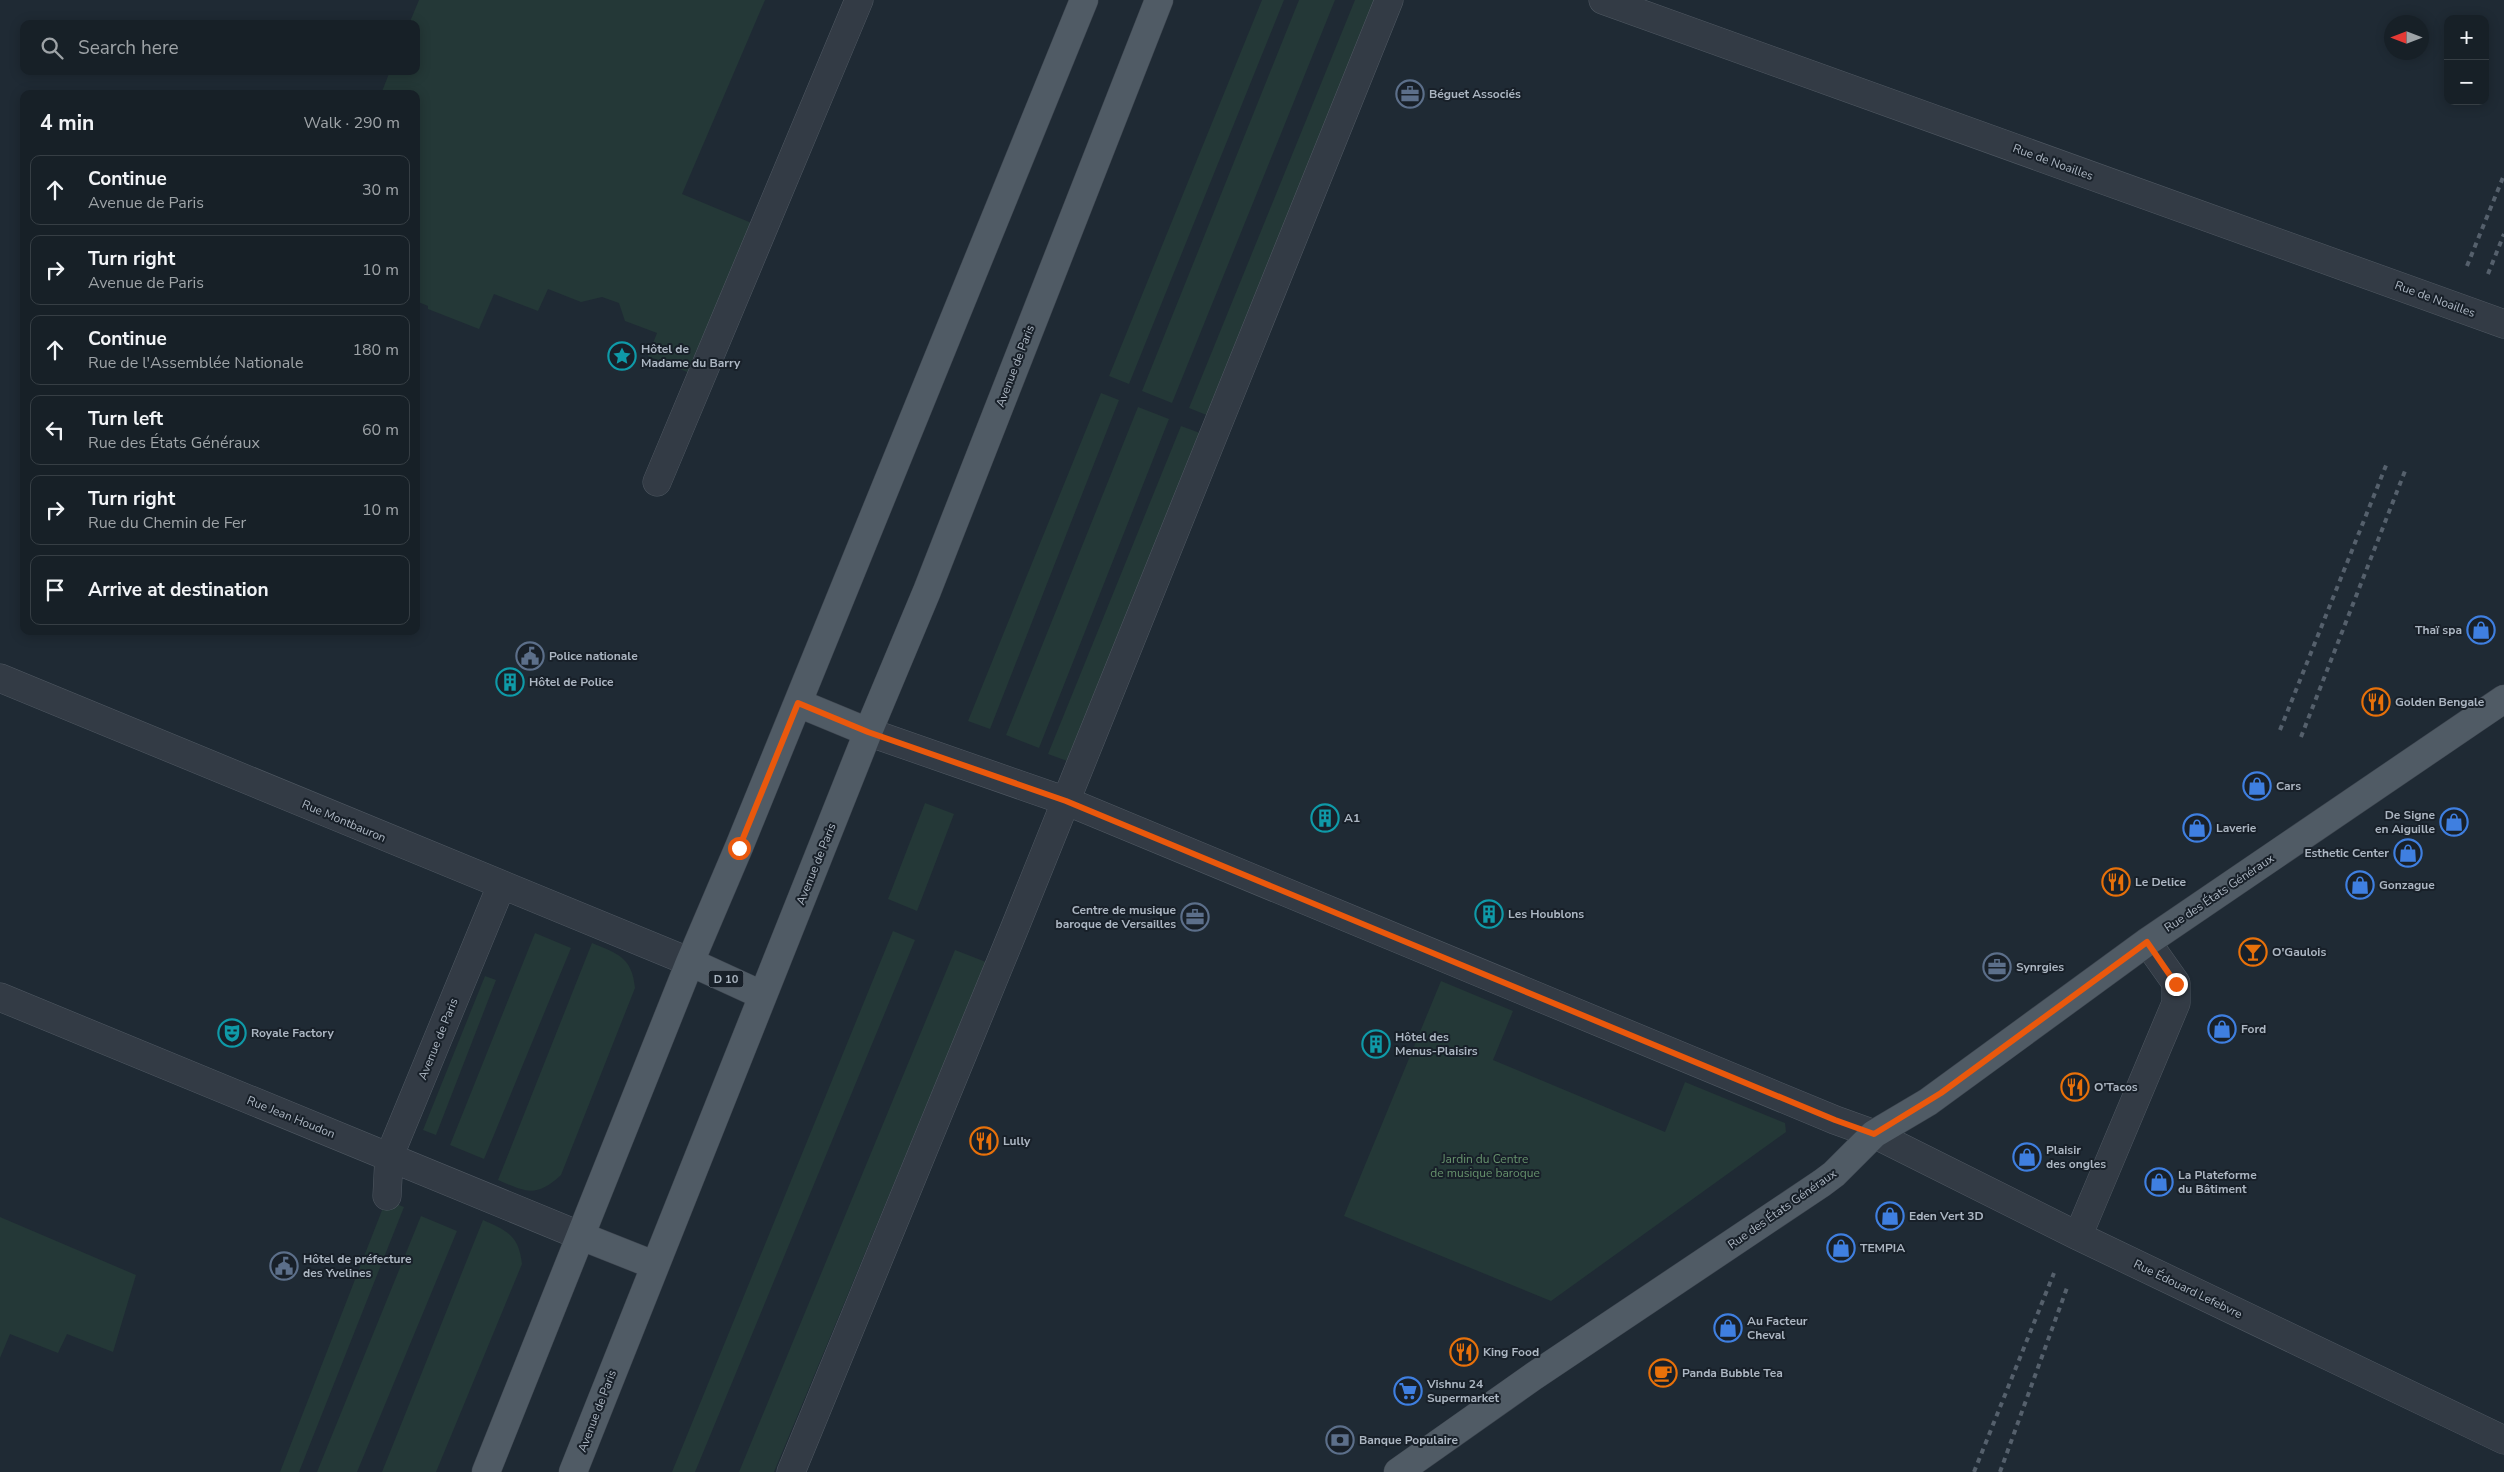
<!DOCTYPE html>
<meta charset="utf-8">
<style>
:root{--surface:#172027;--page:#20282f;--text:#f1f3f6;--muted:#9ea3a7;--line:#363e44}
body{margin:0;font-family:"Nunito Sans",sans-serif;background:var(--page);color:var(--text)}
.controls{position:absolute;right:15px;top:15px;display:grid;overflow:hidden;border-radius:10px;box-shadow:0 2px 12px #0003}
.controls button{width:45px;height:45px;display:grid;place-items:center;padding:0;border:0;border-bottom:1px solid var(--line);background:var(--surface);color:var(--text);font:25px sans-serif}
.compass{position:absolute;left:2384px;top:15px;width:45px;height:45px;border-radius:50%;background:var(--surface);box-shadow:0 2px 12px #0003;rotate:270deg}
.stop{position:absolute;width:15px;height:15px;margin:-11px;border:4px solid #ea580c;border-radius:50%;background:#fff}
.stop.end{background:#ea580c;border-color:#fff;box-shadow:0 1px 5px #0008}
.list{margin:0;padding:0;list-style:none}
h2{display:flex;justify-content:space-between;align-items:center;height:65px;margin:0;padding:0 20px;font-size:21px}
h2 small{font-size:16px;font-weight:400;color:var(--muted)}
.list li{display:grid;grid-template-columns:32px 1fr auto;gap:15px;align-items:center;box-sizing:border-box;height:70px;margin:0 10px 10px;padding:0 10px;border:1px solid var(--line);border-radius:10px}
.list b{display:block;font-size:19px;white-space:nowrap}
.list p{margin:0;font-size:16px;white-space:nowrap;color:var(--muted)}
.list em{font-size:16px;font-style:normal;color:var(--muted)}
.icon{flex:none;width:28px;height:28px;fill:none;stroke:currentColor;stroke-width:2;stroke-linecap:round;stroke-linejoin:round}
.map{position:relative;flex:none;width:2504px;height:1472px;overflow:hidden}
.search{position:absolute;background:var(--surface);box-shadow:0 2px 12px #0003;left:20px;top:20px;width:400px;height:55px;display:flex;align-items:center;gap:12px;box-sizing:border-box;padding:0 18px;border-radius:10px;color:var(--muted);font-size:19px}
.panel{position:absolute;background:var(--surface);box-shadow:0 2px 12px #0003;left:20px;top:90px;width:400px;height:545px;border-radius:10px}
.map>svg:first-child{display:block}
.green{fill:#243837}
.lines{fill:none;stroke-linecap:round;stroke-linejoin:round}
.minor-casing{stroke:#505963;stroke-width:29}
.major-casing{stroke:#3c444e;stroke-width:29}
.minor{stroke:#333b45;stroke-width:28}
.major{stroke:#505b65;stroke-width:28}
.rail{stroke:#55606c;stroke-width:4;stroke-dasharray:5 5;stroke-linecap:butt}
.route{stroke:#ea580c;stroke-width:6}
.labels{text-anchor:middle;stroke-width:4;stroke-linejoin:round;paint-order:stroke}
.shield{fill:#182029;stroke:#808994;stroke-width:1}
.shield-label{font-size:11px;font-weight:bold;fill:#acb6c2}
.poi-label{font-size:12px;font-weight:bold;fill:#acb6c2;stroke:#182029;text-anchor:start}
.street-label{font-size:12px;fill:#acb6c2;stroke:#182029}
.park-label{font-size:12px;fill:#66916c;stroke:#182029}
</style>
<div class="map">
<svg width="2504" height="1472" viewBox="0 0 2504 1472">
<rect width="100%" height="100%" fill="#1f2a34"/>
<path class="green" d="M 419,0 L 765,0 L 682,194 L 754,224 L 692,374 L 648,356 L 657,333 L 625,321 L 619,303 L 602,297 L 581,302 L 548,289 L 538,311 L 494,294 L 479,329 L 428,309 L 428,306 L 416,301 L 416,94 L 381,94 L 390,71 L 416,71 L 416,24 L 409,24 Z
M 1262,0 L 1284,0 L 1129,384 L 1109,376 Z
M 1299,0 L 1335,0 L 1172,403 L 1142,391 Z
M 1355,0 L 1377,0 L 1209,416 L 1189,408 Z
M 1101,393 L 1119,400 L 990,729 L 968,721 Z
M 1138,407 L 1169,419 L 1039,748 L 1006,735 Z
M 1181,426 L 1200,433 L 1070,762 L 1048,754 Z
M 925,803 L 954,814 L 917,911 L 888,899 Z
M 893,931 L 915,940 L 695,1472 L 672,1472 Z
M 535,933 L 571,948 L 484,1159 L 450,1145 Z
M 592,943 C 618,954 632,957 635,988 L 561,1175 C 536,1198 526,1192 498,1180 Z
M 955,950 L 986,962 L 774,1472 L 739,1472 Z
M 485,976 L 496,980 L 436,1135 L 423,1130 Z
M 1441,981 L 1513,1011 L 1493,1060 L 1665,1132 L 1685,1082 L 1785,1123 L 1786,1132 L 1551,1301 L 1344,1216 Z
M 386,1200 L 404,1207 L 299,1472 L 280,1472 Z
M 421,1216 L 457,1231 L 357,1472 L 317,1472 Z
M 0,1217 L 136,1275 L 113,1352 L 67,1334 L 58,1353 L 10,1334 L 0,1358 Z
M 483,1220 C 508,1231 519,1236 522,1264 L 436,1472 L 382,1472 Z"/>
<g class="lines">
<g class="minor-casing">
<path id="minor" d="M 1603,0 L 2504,324
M 657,482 L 859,0
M 0,678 L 690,962
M 868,732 L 1066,801 L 1835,1120 L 1874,1134 L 2078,1236 L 2504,1440
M 0,997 L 581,1236
M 387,1196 L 389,1157 L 501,886
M 2078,1236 L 2176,1003 L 2176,983 L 2147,942
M 791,1472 L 1015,927 L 1389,0"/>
</g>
<g class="major-casing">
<path id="major" d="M 798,703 L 868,732
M 690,962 L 762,995
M 581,1236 L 654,1265
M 486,1472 L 690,962 L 739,847 L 1084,0
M 573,1472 L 868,732 L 927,591 L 1159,0
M 1398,1472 L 1534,1376 L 1822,1183 L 1834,1174 L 1874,1134 L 1928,1102 L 2147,942 L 2504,699"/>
</g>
<use href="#minor" class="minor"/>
<use href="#major" class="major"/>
<path class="rail" d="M 2467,266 L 2504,175
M 2488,274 L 2504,234
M 2280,730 L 2387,463
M 2301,737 L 2405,471
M 1974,1472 L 2054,1273
M 2000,1472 L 2068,1285"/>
</g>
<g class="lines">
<path class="route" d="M 739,848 L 798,703 L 868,732 L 1066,801 L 1835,1120 L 1874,1134 L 1941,1093 L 2147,942 L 2176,984"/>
</g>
<defs>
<g id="office-ring" transform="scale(1.4375)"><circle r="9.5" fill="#182029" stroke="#5c6f8a" stroke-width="1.5"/><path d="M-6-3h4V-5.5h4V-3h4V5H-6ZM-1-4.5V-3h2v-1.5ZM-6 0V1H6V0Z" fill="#5c6f8a"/></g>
<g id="sight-ring" transform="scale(1.4375)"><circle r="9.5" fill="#182029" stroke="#0f9aa8" stroke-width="1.5"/><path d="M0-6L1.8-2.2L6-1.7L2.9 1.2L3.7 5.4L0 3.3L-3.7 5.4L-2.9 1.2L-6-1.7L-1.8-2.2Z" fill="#0f9aa8"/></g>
<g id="shop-ring" transform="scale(1.4375)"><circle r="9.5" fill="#182029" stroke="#3f7fe0" stroke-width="1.5"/><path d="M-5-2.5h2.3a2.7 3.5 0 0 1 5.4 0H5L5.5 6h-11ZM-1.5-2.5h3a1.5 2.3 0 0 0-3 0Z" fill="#3f7fe0"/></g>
<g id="civic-ring" transform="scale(1.4375)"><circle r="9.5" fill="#182029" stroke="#5c6f8a" stroke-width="1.5"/><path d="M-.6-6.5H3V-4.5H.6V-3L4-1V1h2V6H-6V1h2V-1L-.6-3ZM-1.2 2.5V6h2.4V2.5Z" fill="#5c6f8a"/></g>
<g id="building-ring" transform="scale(1.4375)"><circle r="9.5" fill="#182029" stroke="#0f9aa8" stroke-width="1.5"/><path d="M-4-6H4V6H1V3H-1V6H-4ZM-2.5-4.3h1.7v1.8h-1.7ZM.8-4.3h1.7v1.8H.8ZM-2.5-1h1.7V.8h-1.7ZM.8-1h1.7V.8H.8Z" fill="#0f9aa8"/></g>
<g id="restaurant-ring" transform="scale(1.4375)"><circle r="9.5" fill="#182029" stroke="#e8710a" stroke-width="1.5"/><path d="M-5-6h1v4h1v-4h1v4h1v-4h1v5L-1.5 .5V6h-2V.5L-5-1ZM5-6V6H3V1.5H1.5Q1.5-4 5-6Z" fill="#e8710a"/></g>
<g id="bar-ring" transform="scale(1.4375)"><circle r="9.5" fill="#182029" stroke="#e8710a" stroke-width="1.5"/><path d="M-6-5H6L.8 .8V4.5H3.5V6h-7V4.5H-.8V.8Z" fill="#e8710a"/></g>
<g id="theatre-ring" transform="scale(1.4375)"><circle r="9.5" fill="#182029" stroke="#0f9aa8" stroke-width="1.5"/><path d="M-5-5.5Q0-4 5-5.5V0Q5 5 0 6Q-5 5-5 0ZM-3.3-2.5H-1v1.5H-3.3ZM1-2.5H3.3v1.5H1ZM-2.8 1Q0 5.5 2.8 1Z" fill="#0f9aa8"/></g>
<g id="cafe-ring" transform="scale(1.4375)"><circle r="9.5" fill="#182029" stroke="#e8710a" stroke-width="1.5"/><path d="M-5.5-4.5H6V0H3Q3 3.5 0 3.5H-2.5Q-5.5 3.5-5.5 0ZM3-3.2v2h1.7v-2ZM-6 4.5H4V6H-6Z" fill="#e8710a"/></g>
<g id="supermarket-ring" transform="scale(1.4375)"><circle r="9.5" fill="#182029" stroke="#3f7fe0" stroke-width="1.5"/><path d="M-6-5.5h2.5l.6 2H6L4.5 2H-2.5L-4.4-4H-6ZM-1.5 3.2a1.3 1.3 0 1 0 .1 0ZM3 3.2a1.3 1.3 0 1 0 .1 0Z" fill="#3f7fe0"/></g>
<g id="bank-ring" transform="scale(1.4375)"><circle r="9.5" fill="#182029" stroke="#5c6f8a" stroke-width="1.5"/><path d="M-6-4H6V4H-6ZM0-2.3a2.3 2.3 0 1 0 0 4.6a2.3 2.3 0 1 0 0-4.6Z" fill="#5c6f8a"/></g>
</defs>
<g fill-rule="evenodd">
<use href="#office-ring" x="1410" y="94"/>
<use href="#sight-ring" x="622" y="356"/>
<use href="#shop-ring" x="2481" y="630"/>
<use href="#civic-ring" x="530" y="656"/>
<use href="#building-ring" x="510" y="682"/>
<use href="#restaurant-ring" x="2376" y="702"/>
<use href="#shop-ring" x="2257" y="786"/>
<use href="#building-ring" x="1325" y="818"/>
<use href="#shop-ring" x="2454" y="822"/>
<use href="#shop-ring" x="2197" y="828"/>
<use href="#shop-ring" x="2408" y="853"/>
<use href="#restaurant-ring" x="2116" y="882"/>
<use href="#shop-ring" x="2360" y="885"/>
<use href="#building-ring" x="1489" y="914"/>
<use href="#office-ring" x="1195" y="917"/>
<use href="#bar-ring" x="2253" y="952"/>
<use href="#office-ring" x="1997" y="967"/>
<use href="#shop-ring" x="2222" y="1029"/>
<use href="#theatre-ring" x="232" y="1033"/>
<use href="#building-ring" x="1376" y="1044"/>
<use href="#restaurant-ring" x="2075" y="1087"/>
<use href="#restaurant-ring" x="984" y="1141"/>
<use href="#shop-ring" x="2027" y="1157"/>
<use href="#shop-ring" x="2159" y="1182"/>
<use href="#shop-ring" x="1890" y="1216"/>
<use href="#shop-ring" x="1841" y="1248"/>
<use href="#civic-ring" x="284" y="1266"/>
<use href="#shop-ring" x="1728" y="1328"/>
<use href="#restaurant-ring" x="1464" y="1352"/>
<use href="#cafe-ring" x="1663" y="1373"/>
<use href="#supermarket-ring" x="1408" y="1391"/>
<use href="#bank-ring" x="1340" y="1440"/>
</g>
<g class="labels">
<rect class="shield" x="708.5" y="970.5" width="35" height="17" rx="4"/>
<g class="shield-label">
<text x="726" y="983">D 10</text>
</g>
<g class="poi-label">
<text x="1429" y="98">Béguet Associés</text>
<text x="641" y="353">Hôtel de<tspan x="641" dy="14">Madame du Barry</tspan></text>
<text x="2462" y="634" text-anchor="end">Thaï spa</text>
<text x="549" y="660">Police nationale</text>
<text x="529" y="686">Hôtel de Police</text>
<text x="2395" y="706">Golden Bengale</text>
<text x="2276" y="790">Cars</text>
<text x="2435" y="819" text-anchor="end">De Signe<tspan x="2435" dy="14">en Aiguille</tspan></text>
<text x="1344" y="822">A1</text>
<text x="2216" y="832">Laverie</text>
<text x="2389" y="857" text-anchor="end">Esthetic Center</text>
<text x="2135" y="886">Le Delice</text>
<text x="2379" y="889">Gonzague</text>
<text x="1176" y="914" text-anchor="end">Centre de musique<tspan x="1176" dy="14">baroque de Versailles</tspan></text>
<text x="1508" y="918">Les Houblons</text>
<text x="2272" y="956">O'Gaulois</text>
<text x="2016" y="971">Synrgies</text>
<text x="2241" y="1033">Ford</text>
<text x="251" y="1037">Royale Factory</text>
<text x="1395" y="1041">Hôtel des<tspan x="1395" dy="14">Menus-Plaisirs</tspan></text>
<text x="2094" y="1091">O'Tacos</text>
<text x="1003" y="1145">Lully</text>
<text x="2046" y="1154">Plaisir<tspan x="2046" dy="14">des ongles</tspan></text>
<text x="2178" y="1179">La Plateforme<tspan x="2178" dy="14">du Bâtiment</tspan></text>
<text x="1909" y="1220">Eden Vert 3D</text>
<text x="1860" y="1252">TEMPIA</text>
<text x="303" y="1263">Hôtel de préfecture<tspan x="303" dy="14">des Yvelines</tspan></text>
<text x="1747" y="1325">Au Facteur<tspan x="1747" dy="14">Cheval</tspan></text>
<text x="1483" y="1356">King Food</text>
<text x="1682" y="1377">Panda Bubble Tea</text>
<text x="1427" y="1388">Vishnu 24<tspan x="1427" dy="14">Supermarket</tspan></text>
<text x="1359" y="1444">Banque Populaire</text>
</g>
<g class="street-label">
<text transform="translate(2053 162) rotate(20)" y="4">Rue de Noailles</text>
<text transform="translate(2435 299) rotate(20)" y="4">Rue de Noailles</text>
<text transform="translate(1015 366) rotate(-69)" y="4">Avenue de Paris</text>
<text transform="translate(344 821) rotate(23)" y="4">Rue Montbauron</text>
<text transform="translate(816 864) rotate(-68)" y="4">Avenue de Paris</text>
<text transform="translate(2219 893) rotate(-34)" y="4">Rue des États Généraux</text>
<text transform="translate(438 1039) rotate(-68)" y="4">Avenue de Paris</text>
<text transform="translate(291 1117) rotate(22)" y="4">Rue Jean Houdon</text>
<text transform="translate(1782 1209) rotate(-35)" y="4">Rue des États Généraux</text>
<text transform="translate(2188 1289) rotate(26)" y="4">Rue Édouard Lefebvre</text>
<text transform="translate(597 1411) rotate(-69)" y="4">Avenue de Paris</text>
</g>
<g class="park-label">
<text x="1485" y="1163">Jardin du Centre<tspan x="1485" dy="14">de musique baroque</tspan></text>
</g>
</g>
</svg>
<div class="controls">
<button>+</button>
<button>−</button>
</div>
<svg class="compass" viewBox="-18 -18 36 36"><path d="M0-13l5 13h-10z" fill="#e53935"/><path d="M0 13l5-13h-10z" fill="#9ea3a7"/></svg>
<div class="stop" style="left:739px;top:848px"></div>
<div class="stop end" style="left:2176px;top:984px"></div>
<div class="search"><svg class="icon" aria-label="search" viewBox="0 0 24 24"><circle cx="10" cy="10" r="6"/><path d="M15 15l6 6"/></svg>Search here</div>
<section class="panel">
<h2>4 min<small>Walk · 290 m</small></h2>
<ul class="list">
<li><svg class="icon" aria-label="ahead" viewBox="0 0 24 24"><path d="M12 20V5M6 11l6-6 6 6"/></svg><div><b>Continue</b><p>Avenue de Paris</p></div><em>30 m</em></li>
<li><svg class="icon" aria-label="right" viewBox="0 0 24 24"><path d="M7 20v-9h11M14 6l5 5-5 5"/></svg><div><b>Turn right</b><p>Avenue de Paris</p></div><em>10 m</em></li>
<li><svg class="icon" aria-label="ahead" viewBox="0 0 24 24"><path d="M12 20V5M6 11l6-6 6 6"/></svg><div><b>Continue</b><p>Rue de l'Assemblée Nationale</p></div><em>180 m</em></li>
<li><svg class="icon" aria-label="left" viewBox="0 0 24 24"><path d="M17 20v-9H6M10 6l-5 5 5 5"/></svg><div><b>Turn left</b><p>Rue des États Généraux</p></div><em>60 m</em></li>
<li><svg class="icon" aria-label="right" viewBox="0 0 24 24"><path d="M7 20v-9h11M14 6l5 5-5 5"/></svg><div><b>Turn right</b><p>Rue du Chemin de Fer</p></div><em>10 m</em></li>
<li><svg class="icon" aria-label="arrive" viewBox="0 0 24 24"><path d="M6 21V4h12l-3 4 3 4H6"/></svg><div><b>Arrive at destination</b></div></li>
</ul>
</section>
</div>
